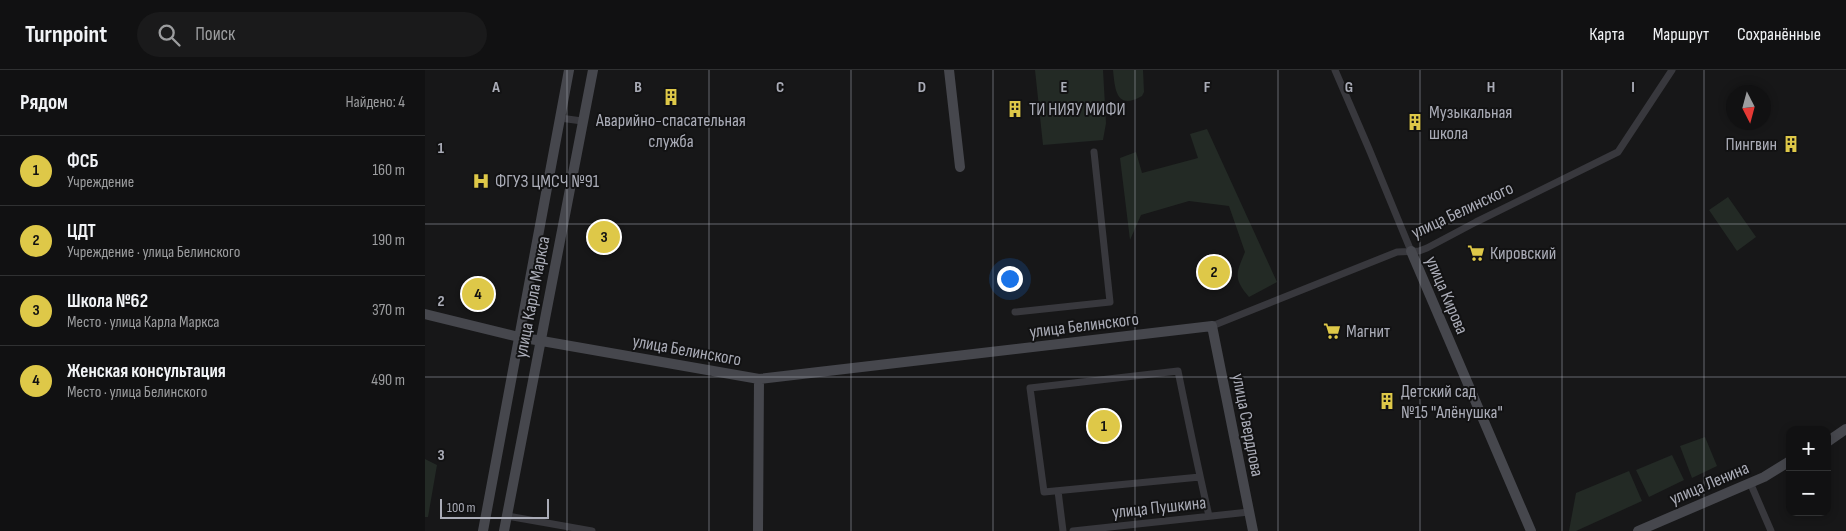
<!DOCTYPE html>
<html lang="ru">
<meta charset="utf-8">
<style>
:root{--surface:#111112;--page:#1a1a1b;--text:#f1f3f6;--muted:#9c9d9f;--line:#303132;--accent:#dec848}
body{margin:0;font-family:"Sofia Sans Condensed",sans-serif;background:var(--page);color:var(--text)}
.controls{position:absolute;right:15px;bottom:15px;display:grid;overflow:hidden;border-radius:10px;box-shadow:0 2px 8px #0003}
.controls button{width:45px;height:45px;display:grid;place-items:center;padding:0;border:0;border-bottom:1px solid var(--line);background:var(--surface);color:var(--text);font:25px sans-serif}
.compass{position:absolute;left:1301px;top:15px;width:45px;height:45px;border-radius:50%;background:var(--surface);box-shadow:0 2px 8px #0003;rotate:174deg}
.scale{position:absolute;left:15px;bottom:12px;width:109px;box-sizing:border-box;padding-left:5px;border:2px solid #aaacb7;border-top:0;font-size:14px;line-height:18px;white-space:nowrap;color:#aaacb7;-webkit-text-stroke:4px #121213;paint-order:stroke}
.you{position:absolute;left:584px;top:208px;width:18px;height:18px;margin:-12px;border:4px solid #fff;border-radius:50%;background:#1a73e8;box-shadow:0 0 0 8px #1a73e833}
.badge{display:grid;place-items:center;width:32px;height:32px;border-radius:50%;background:var(--accent);color:#111;font-size:16px;font-weight:700}
.pin{position:absolute;translate:-50% -50%;border:2px solid #fff;box-shadow:0 1px 5px #0006}
.list{margin:0;padding:0;list-style:none}
h2{display:flex;justify-content:space-between;align-items:center;height:65px;margin:0;padding:0 20px;font-size:21px}
h2 small{font-size:16px;font-weight:400;color:var(--muted)}
.list li{display:grid;grid-template-columns:32px 1fr auto;gap:15px;align-items:center;box-sizing:border-box;height:70px;padding:0 20px;border-top:1px solid var(--line)}
.list b{display:block;font-size:19px;white-space:nowrap}
.list p{margin:0;font-size:16px;white-space:nowrap;color:var(--muted)}
.list em{font-size:16px;font-style:normal;color:var(--muted)}
.icon{flex:none;width:28px;height:28px;fill:none;stroke:currentColor;stroke-width:2;stroke-linecap:round;stroke-linejoin:round}
.map{position:relative;flex:none;width:1421px;height:461px;overflow:hidden}
header{display:flex;align-items:center;gap:30px;box-sizing:border-box;height:70px;padding:0 25px;background:var(--surface);border-bottom:1px solid var(--line)}
header strong{font-size:24px}
nav{display:flex;gap:28px;margin-inline-start:auto;font-size:18px}
.search{width:350px;height:45px;background:var(--page);display:flex;align-items:center;gap:12px;box-sizing:border-box;padding:0 18px;border-radius:28px;color:var(--muted);font-size:19px}
main{display:flex}
aside{flex:1;background:var(--surface)}
.map>svg:first-child{display:block}
.green{fill:#232a25}
.lines{fill:none;stroke-linecap:round;stroke-linejoin:round}
.street{stroke:#38383d;stroke-width:7}
.secondary{stroke:#46474d;stroke-width:10}
.grid{fill:none;stroke:#aaacb7;stroke-width:1;stroke-opacity:0.55}
.labels{text-anchor:middle;stroke-width:4;stroke-linejoin:round;paint-order:stroke}
.poi-label{font-size:18px;fill:#aaacb7;stroke:#121213;text-anchor:start}
.street-label{font-size:18px;fill:#aaacb7;stroke:#121213}
.grid-label{font-size:16px;text-anchor:middle;font-weight:bold;fill:#aaacb7;stroke:#121213;stroke-width:4;stroke-linejoin:round;paint-order:stroke}
</style>
<header>
<strong>Turnpoint</strong>
<div class="search"><svg class="icon" aria-label="search" viewBox="0 0 24 24"><circle cx="10" cy="10" r="6"/><path d="M15 15l6 6"/></svg>Поиск</div>
<nav><a>Карта</a><a>Маршрут</a><a>Сохранённые</a></nav>
</header>
<main>
<aside>
<h2>Рядом<small>Найдено: 4</small></h2>
<ul class="list">
<li><span class="badge">1</span><div><b>ФСБ</b><p>Учреждение</p></div><em>160 m</em></li>
<li><span class="badge">2</span><div><b>ЦДТ</b><p>Учреждение · улица Белинского</p></div><em>190 m</em></li>
<li><span class="badge">3</span><div><b>Школа №62</b><p>Место · улица Карла Маркса</p></div><em>370 m</em></li>
<li><span class="badge">4</span><div><b>Женская консультация</b><p>Место · улица Белинского</p></div><em>490 m</em></li>
</ul>
</aside>
<div class="map">
<svg width="1421" height="461" viewBox="0 0 1421 461">
<rect width="100%" height="100%" fill="#171718"/>
<path class="green" d="M 610,0 L 678,0 L 681,53 L 678,70 L 618,75 Z
M 688,0 L 718,0 L 719,22 L 717,26 C 691,41 690,19 688,0 Z
M 782,59 L 852,212 L 824,227 C 808,208 811,204 820,182 L 804,136 L 764,131 L 716,145 L 705,170 L 695,88 L 711,82 L 717,103 L 773,88 L 765,64 Z
M 1303,127 L 1331,167 L 1312,181 L 1284,140 Z
M 1280,367 L 1292,396 L 1267,408 L 1255,376 Z
M 1247,385 L 1259,410 L 1224,427 L 1211,400 Z
M 0,389 L 12,395 L 3,447 L 0,447 Z
M 1204,401 L 1217,431 L 1151,461 L 1144,461 L 1151,423 Z"/>
<g class="lines">
<path class="street" d="M 910,0 L 944,79 L 986,181
M 135,48 L 157,51
M 590,242 L 685,232 L 669,82
M 787,256 L 972,182 L 994,181 L 1002,178 L 1051,152 L 1193,82 L 1247,0
M 775,407 L 619,422 L 605,318 L 753,301 C 763,350 773,398 784,446
M 1327,417 L 1346,461
M 633,421 L 638,461
M 82,446 L 167,461
M 648,461 L 824,442"/>
<path class="secondary" d="M 524,0 L 535,97
M 986,181 L 1106,461
M 0,244 L 94,267 L 334,309 L 787,256 L 828,461
M 1402,372 L 1421,359
M 58,461 L 144,0
M 79,461 L 168,0
M 333,461 L 334,309
M 1213,461 L 1339,407 L 1365,391"/>
</g>
<path class="grid" d="M 142,0 L 142,461M 284,0 L 284,461M 426,0 L 426,461M 568,0 L 568,461M 710,0 L 710,461M 853,0 L 853,461M 995,0 L 995,461M 1137,0 L 1137,461M 1279,0 L 1279,461M 0,154 L 1421,154M 0,307 L 1421,307"/>
<defs>
<g id="building-bare" transform="scale(1.35)"><path d="M-4-6H4V6H1V3H-1V6H-4ZM-2.5-4.3h1.7v1.8h-1.7ZM.8-4.3h1.7v1.8H.8ZM-2.5-1h1.7V.8h-1.7ZM.8-1h1.7V.8H.8Z" fill="#dec848" stroke="#121213" stroke-width="2.5" paint-order="stroke"/></g>
<g id="hospital-bare" transform="scale(1.35)"><path d="M-5-5h3v3.5h4V-5h3V5h-3V1.5h-4V5h-3Z" fill="#dec848" stroke="#121213" stroke-width="2.5" paint-order="stroke"/></g>
<g id="supermarket-bare" transform="scale(1.35)"><path d="M-6-5.5h2.5l.6 2H6L4.5 2H-2.5L-4.4-4H-6ZM-1.5 3.2a1.3 1.3 0 1 0 .1 0ZM3 3.2a1.3 1.3 0 1 0 .1 0Z" fill="#dec848" stroke="#121213" stroke-width="2.5" paint-order="stroke"/></g>
</defs>
<g fill-rule="evenodd">
<use href="#building-bare" x="246" y="27"/>
<use href="#building-bare" x="590" y="39"/>
<use href="#building-bare" x="990" y="52"/>
<use href="#building-bare" x="1366" y="74"/>
<use href="#hospital-bare" x="56" y="111"/>
<use href="#supermarket-bare" x="1051" y="183"/>
<use href="#supermarket-bare" x="907" y="261"/>
<use href="#building-bare" x="962" y="331"/>
</g>
<g class="labels">
<g class="poi-label">
<text x="604" y="45">ТИ НИЯУ МИФИ</text>
<text x="1004" y="48">Музыкальная<tspan x="1004" dy="21">школа</tspan></text>
<text x="246" y="56" text-anchor="middle">Аварийно-спасательная<tspan x="246" dy="21">служба</tspan></text>
<text x="1352" y="80" text-anchor="end">Пингвин</text>
<text x="70" y="117">ФГУЗ ЦМСЧ №91</text>
<text x="1065" y="189">Кировский</text>
<text x="921" y="267">Магнит</text>
<text x="976" y="327">Детский сад<tspan x="976" dy="21">№15 "Алёнушка"</tspan></text>
</g>
<g class="street-label">
<text transform="translate(1037 140) rotate(-25)" y="6">улица Белинского</text>
<text transform="translate(1022 225) rotate(67)" y="6">улица Кирова</text>
<text transform="translate(107 227) rotate(-79)" y="6">улица Карла Маркса</text>
<text transform="translate(659 255) rotate(-7)" y="6">улица Белинского</text>
<text transform="translate(262 280) rotate(10)" y="6">улица Белинского</text>
<text transform="translate(823 355) rotate(79)" y="6">улица Свердлова</text>
<text transform="translate(1284 413) rotate(-23)" y="6">улица Ленина</text>
<text transform="translate(734 437) rotate(-6)" y="6">улица Пушкина</text>
</g>
</g>
<g class="grid-label">
<text x="71" y="22">A</text>
<text x="213" y="22">B</text>
<text x="355" y="22">C</text>
<text x="497" y="22">D</text>
<text x="639" y="22">E</text>
<text x="782" y="22">F</text>
<text x="924" y="22">G</text>
<text x="1066" y="22">H</text>
<text x="1208" y="22">I</text>
<text x="16" y="83">1</text>
<text x="16" y="236">2</text>
<text x="16" y="390">3</text>
</g>
</svg>
<div class="controls">
<button>+</button>
<button>−</button>
</div>
<svg class="compass" viewBox="-18 -18 36 36"><path d="M0-13l5 13h-10z" fill="#e53935"/><path d="M0 13l5-13h-10z" fill="#9c9d9f"/></svg>
<div class="scale">100 m</div>
<div class="you"></div>
<div class="pin badge" style="left:679px;top:356px">1</div>
<div class="pin badge" style="left:789px;top:202px">2</div>
<div class="pin badge" style="left:179px;top:167px">3</div>
<div class="pin badge" style="left:53px;top:224px">4</div>
</div>
</main>
